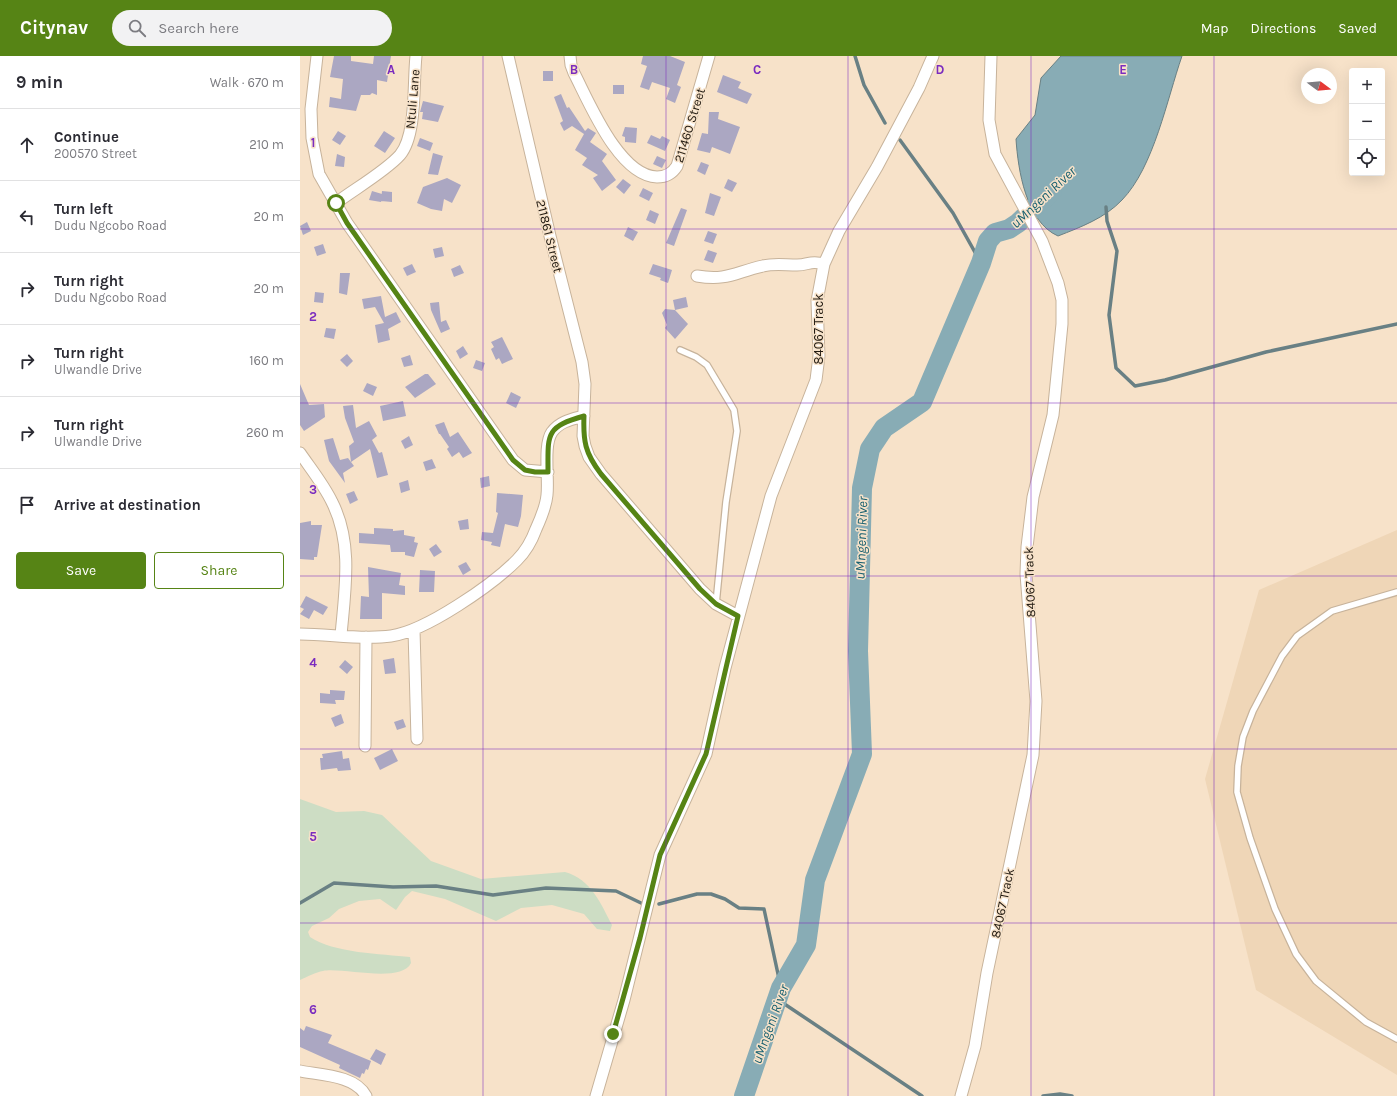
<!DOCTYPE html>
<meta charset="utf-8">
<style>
:root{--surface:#fff;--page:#f2f2f3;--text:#2b2b33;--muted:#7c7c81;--line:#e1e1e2;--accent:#568415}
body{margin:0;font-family:Karla,sans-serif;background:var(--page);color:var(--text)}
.controls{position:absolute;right:12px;top:12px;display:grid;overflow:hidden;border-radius:4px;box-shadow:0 4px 16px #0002}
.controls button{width:36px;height:36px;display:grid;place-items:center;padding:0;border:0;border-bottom:1px solid var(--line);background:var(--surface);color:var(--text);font:20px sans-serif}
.compass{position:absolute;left:1001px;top:12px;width:36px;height:36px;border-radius:50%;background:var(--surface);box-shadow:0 4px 16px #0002;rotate:106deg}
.stop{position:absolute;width:12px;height:12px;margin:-9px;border:3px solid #568415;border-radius:50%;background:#fff}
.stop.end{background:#568415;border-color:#fff;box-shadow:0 1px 4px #0008}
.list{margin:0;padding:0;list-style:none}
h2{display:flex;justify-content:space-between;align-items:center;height:52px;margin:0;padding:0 16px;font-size:17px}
h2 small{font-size:13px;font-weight:400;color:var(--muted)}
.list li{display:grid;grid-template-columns:26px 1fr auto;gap:12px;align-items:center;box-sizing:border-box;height:72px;padding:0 16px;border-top:1px solid var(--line)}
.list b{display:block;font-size:15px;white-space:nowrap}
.list p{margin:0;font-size:13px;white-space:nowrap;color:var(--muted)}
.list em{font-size:13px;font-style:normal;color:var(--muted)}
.actions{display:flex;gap:8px;padding:12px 16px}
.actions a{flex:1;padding:9px 0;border:1px solid var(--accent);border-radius:4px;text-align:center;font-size:14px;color:var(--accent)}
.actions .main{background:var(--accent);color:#fff}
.icon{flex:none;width:22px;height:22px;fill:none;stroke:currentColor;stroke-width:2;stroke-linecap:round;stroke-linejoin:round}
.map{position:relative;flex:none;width:1097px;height:1040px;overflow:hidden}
header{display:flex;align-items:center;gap:24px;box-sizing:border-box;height:56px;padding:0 20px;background:var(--accent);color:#fff}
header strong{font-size:19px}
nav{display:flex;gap:22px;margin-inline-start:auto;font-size:14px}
.search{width:280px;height:36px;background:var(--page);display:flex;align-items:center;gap:10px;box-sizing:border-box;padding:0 14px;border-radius:22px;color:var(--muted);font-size:15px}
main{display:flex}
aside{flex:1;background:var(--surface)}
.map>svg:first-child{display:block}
.built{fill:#efd6b7}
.green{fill:#cdddc4}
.water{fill:#88acb5;stroke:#698084}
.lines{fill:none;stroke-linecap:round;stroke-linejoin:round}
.stream{stroke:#698084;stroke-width:3.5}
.river{stroke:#88acb5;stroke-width:20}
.building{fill:#aba7c2}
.lane-casing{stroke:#c7b39b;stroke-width:8}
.street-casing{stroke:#c7b39b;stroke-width:13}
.lane{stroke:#fff;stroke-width:5.5}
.street{stroke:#fff;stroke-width:11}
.route{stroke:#568415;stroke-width:5}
.grid{fill:none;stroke:#7b2cbf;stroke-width:1;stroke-opacity:0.55}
.labels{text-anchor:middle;stroke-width:3;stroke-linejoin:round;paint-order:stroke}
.street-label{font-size:13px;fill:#201910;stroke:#f7e2c9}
.water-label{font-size:14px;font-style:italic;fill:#186070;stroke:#f7e2c9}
.grid-label{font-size:13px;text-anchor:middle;font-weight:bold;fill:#7b2cbf;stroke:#f7e2c9;stroke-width:3;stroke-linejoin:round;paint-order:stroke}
</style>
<header>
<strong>Citynav</strong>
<div class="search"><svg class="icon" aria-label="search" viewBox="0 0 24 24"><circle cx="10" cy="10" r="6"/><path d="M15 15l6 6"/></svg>Search here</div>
<nav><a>Map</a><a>Directions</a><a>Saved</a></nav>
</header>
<main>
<aside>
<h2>9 min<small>Walk · 670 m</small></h2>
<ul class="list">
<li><svg class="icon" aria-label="ahead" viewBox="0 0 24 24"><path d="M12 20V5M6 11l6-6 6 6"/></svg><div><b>Continue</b><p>200570 Street</p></div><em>210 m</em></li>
<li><svg class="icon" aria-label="left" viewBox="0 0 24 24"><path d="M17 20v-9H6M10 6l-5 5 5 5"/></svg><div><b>Turn left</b><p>Dudu Ngcobo Road</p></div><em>20 m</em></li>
<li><svg class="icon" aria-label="right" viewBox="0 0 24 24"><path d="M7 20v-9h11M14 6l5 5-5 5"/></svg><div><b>Turn right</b><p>Dudu Ngcobo Road</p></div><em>20 m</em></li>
<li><svg class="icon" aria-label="right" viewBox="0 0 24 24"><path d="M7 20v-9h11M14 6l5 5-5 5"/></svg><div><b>Turn right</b><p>Ulwandle Drive</p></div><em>160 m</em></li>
<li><svg class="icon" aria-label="right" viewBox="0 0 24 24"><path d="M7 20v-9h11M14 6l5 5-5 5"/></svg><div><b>Turn right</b><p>Ulwandle Drive</p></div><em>260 m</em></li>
<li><svg class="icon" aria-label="arrive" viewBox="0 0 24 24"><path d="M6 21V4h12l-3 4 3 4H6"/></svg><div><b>Arrive at destination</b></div></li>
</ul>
<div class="actions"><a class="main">Save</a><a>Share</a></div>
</aside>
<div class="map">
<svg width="1097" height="1040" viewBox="0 0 1097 1040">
<rect width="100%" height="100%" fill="#f7e2c9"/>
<path class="built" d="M 1097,474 L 1097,1019 L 956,934 L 905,723 L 959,534 Z"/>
<path class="green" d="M 0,743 L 36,756 L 64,755 L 82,759 L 131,805 L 181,823 L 265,816 C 291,823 301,848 312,869 L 310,875 L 297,873 L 284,858 L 252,849 L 221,852 L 196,865 L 145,843 L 112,835 L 105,841 L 96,854 L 80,843 L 59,845 L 39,853 L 29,862 L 12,870 L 8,876 L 10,881 C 33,897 82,898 110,901 L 111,907 C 101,928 42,911 23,915 C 16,916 7,921 0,924 Z"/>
<path class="water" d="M 761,0 L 882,0 C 867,43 854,111 822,144 C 805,162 781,171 758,180 C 726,166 718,114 716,83 L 735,59 L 741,22 Z"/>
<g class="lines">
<path class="stream" d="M 555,0 L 564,29 L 585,67
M 600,84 L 653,157 L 681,207
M 806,151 L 807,165 L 817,195 L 809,259 L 816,312 L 835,330 L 865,324 L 966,296 L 1097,268
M 0,847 L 34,827 L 93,831 L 136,830 L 193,839 L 246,832 L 316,835 L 341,847
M 359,848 L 397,838 L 411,838 L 425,843 L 439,852 L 464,853 L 481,932
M 477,943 L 622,1040
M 743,1040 L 760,1038 L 772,1040"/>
<path class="river" d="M 444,1040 L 481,932 L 506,889 L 515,824 L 562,698 L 558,595 L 562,432 L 570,393 L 584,372 L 622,346 L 681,207 L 688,185 L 695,177 L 709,173 L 718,167 L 752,135"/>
</g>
<path class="building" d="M 34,0 L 51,0 L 51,5 L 73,8 L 74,0 L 91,0 L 87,26 L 77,24 L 77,39 L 72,37 L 70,39 L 61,39 L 56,55 L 29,51 L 30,41 L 41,43 L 43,23 L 30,21 Z
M 343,0 L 370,0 L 385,6 L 377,29 L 381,31 L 375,47 L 366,43 L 370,32 L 352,26 L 349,34 L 340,31 L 347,10 L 341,8 Z
M 243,15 L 253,15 L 253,25 L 243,25 Z
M 423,19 L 441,26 L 438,32 L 452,38 L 447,48 L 417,36 Z
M 313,29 L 324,29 L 324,38 L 313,38 Z
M 261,38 L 267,52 L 269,51 L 285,75 L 288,72 L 296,77 L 290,86 L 307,98 L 302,105 L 316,124 L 302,135 L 293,122 L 298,119 L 282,109 L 287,102 L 275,94 L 284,78 L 272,70 L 264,75 L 260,67 L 263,65 L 254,41 Z
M 123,45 L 144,50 L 138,66 L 122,63 L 123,56 L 120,56 Z
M 409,56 L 419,56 L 418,63 L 440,71 L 430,98 L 412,91 L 410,97 L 397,94 L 402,77 L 408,78 Z
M 325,71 L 337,72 L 336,87 L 325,86 L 325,81 L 322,80 Z
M 38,75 L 46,80 L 40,89 L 32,84 Z
M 84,75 L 95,82 L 85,97 L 74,90 Z
M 351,79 L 360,83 L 362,80 L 370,84 L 365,95 L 347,87 Z
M 120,82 L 133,87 L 130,95 L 117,90 Z
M 133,97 L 143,100 L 138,119 L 128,118 Z
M 37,98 L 45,101 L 44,111 L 35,110 Z
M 357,100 L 366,104 L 362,112 L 353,108 Z
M 401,106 L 409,109 L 405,119 L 397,115 Z
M 147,122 L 161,129 L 152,147 L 144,143 L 142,155 L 131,153 L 117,147 L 123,131 Z
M 323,123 L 331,129 L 324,138 L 316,131 Z
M 428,123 L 437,127 L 432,136 L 424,132 Z
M 343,132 L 353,137 L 349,145 L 339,140 Z
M 72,135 L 82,138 L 81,146 L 69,144 Z
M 82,135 L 92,136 L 92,146 L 81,145 Z
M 410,137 L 421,141 L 414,160 L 405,157 Z
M 381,152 L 387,154 L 374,190 L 366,187 Z
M 350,154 L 359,158 L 355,168 L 346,164 Z
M 7,166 L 11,175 L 3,179 L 0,170 Z
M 328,171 L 338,176 L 333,185 L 324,180 Z
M 408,175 L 417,178 L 413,188 L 404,185 Z
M 23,188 L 26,197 L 17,200 L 14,191 Z
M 142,191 L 144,200 L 135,202 L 133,193 Z
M 408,194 L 417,197 L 413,207 L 404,204 Z
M 112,208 L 116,216 L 107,220 L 103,212 Z
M 353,208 L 372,214 L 368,227 L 360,224 L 361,222 L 349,218 Z
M 160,209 L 164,217 L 154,221 L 151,213 Z
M 40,217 L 50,217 L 47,239 L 39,237 Z
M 15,236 L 24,237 L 23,247 L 14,246 Z
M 81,240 L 85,261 L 96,256 L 101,266 L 88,273 L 90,284 L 78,287 L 75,269 L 84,267 L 75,251 L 64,253 L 62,243 Z
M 386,241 L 388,251 L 375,254 L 373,244 Z
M 139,246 L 141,266 L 146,264 L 150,273 L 141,277 L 131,254 L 130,247 Z
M 365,253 L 375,254 L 388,268 L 375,283 L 365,272 L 367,269 L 362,257 Z
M 26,272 L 36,273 L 34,283 L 24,281 Z
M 202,281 L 213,303 L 202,308 L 199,302 L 196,304 L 191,293 L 194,291 L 191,286 Z
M 163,290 L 168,298 L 160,303 L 156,295 Z
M 47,298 L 53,305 L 47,311 L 40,304 Z
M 110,299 L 113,309 L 104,311 L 101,302 Z
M 176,304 L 185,307 L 182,315 L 173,312 Z
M 125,318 L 128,318 L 136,328 L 115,342 L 105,331 Z
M 67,327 L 77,331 L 73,340 L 63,335 Z
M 0,328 L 9,349 L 24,348 L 25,361 L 4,375 L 0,369 Z
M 211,336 L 221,341 L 216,352 L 206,347 Z
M 103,345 L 106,360 L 83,365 L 80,350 Z
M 53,349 L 56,372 L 69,365 L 77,380 L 72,384 L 79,397 L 82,396 L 88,419 L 77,422 L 70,393 L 51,406 L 54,410 L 43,417 L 45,427 L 29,405 L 24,384 L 33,382 L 40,404 L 48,402 L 51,406 L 49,390 L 54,386 L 45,362 L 43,350 Z
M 144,366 L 150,381 L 158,376 L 172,397 L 163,402 L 159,396 L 152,401 L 147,393 L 149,391 L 140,378 L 139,378 L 135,369 Z
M 109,380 L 113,389 L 105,393 L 101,385 Z
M 132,403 L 136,412 L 126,415 L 123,406 Z
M 189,420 L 190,430 L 181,432 L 180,422 Z
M 108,424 L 110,434 L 101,437 L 99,427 Z
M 54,435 L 58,444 L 50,448 L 46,438 Z
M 197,437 L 223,439 L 221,460 L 218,471 L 205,468 L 200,491 L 191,489 L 192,486 L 181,484 L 182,476 L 193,477 L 198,457 L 196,456 Z
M 168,463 L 169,473 L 160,474 L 158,465 Z
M 11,465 L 11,469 L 22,469 L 17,501 L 14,501 L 14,504 L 0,503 L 0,467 Z
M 74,472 L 93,473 L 93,475 L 104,474 L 104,479 L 115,481 L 114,486 L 118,487 L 114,501 L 105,499 L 105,496 L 91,496 L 90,489 L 59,487 L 59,477 L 74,478 Z
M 136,488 L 142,496 L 134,501 L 129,493 Z
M 166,506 L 171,514 L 163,519 L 158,510 Z
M 68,511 L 101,517 L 99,529 L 105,530 L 105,539 L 82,537 L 82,563 L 60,563 L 61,540 L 69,541 Z
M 120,514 L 135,515 L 134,536 L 119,536 Z
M 6,540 L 28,551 L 23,559 L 14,554 L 9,563 L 0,558 L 4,553 L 0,551 Z
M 94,602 L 96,617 L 85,618 L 83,604 Z
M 45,604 L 53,611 L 47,618 L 39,611 Z
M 30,634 L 45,635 L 44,644 L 35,644 L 36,648 L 20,647 L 20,637 L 30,638 Z
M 41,658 L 44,667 L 35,671 L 31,662 Z
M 103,663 L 106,671 L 97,674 L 94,666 Z
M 92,693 L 98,705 L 80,714 L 74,702 Z
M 42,695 L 43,703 L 49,702 L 51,714 L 38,715 L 37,712 L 21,714 L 20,702 L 23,702 L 22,698 Z
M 6,970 L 32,979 L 28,987 L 71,1005 L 68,1014 L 66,1013 L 64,1018 L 62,1017 L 60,1022 L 39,1012 L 40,1009 L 0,991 L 0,972 L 4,975 Z
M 76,993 L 86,998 L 81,1009 L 70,1003 Z"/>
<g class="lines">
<g class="lane-casing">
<path id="lane" d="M 380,294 L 396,301 L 407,309 L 434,354 L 437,375 L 426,446 L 416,548
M 1097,536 L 1032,555 L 997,580 L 982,600 L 953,655 L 943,681 L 938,710 L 937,736 L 950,782 L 975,853 L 996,898 L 1016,925 L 1066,966 L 1097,983"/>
</g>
<g class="street-casing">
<path id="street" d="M 17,0 L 11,53 L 12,82 L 19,118 L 47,167 L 213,404 L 225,414 L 248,416
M 208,0 L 250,180 L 282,306 L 285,328 L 283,380 L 285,390 L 289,401 L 301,418 L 400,533 L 416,548 L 438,560
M 270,0 L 271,9 L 274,17 C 289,46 319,120 357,121 C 366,121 372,118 377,110 L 409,0
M 36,147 C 53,134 86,115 100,99 C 117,79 113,26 116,0
M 397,220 C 428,225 435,216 463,210 C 474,207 485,209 497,209 C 509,209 510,204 524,208
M 0,397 C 11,413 24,429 32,446 C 53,487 45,534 41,579
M 114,574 L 117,683
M 0,578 C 30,578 61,584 91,580 C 126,575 192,529 217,504 C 225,496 232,484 236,473 C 241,462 246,450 247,439 C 249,422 243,389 252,376 C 260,365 273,363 284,360
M 65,690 L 66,581
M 0,1015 C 20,1019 55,1019 66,1040
M 296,1040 L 324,944 L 360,799 L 406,698 L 425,612 L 471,440 L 516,324 L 519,300 L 517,245 L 524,208 L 539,175 L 577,111 L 619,32 L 633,0
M 661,1040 L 675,990 L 687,917 L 733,699 L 736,645 L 726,518 L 727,491 L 733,441 L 753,359 L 762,268 L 762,244 L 758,227 L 742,185 L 695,98 L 689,64 L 691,0"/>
</g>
<use href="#lane" class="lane"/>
<use href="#street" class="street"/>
</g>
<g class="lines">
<path class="route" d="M 36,147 L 47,167 L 213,404 L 225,414 L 235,416 L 248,416 C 248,378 245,371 284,360 C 283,385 285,397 301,418 L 400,533 L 416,548 L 438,560 L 406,698 L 360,799 L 340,882 L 313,978"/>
</g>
<path class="grid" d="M 183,0 L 183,1040M 366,0 L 366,1040M 548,0 L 548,1040M 731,0 L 731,1040M 914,0 L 914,1040M 0,173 L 1097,173M 0,347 L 1097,347M 0,520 L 1097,520M 0,693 L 1097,693M 0,867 L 1097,867"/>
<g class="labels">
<g class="street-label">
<text transform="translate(112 43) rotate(-85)" y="5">Ntuli Lane</text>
<text transform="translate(389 69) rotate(-73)" y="5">211460 Street</text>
<text transform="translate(250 180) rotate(76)" y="5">211861 Street</text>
<text transform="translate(518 273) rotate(-90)" y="5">84067 Track</text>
<text transform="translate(729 526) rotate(-92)" y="5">84067 Track</text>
<text transform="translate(702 847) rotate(-78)" y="5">84067 Track</text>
</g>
<g class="water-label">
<text transform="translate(743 141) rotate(-43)" y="5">uMngeni River</text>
<text transform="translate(561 482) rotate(-88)" y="5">uMngeni River</text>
<text transform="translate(470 968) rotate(-70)" y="5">uMngeni River</text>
</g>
</g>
<g class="grid-label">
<text x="91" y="18">A</text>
<text x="274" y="18">B</text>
<text x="457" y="18">C</text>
<text x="640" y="18">D</text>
<text x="823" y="18">E</text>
<text x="13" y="91">1</text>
<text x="13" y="265">2</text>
<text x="13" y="438">3</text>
<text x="13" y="611">4</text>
<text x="13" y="785">5</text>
<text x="13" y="958">6</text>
</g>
</svg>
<div class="controls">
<button>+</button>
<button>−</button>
<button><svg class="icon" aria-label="locate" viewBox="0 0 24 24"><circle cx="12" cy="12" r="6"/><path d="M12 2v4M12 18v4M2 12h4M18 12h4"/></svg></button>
</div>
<svg class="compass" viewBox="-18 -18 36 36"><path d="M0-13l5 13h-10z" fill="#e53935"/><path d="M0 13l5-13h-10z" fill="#7c7c81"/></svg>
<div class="stop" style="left:36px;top:147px"></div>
<div class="stop end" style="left:313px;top:978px"></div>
</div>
</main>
